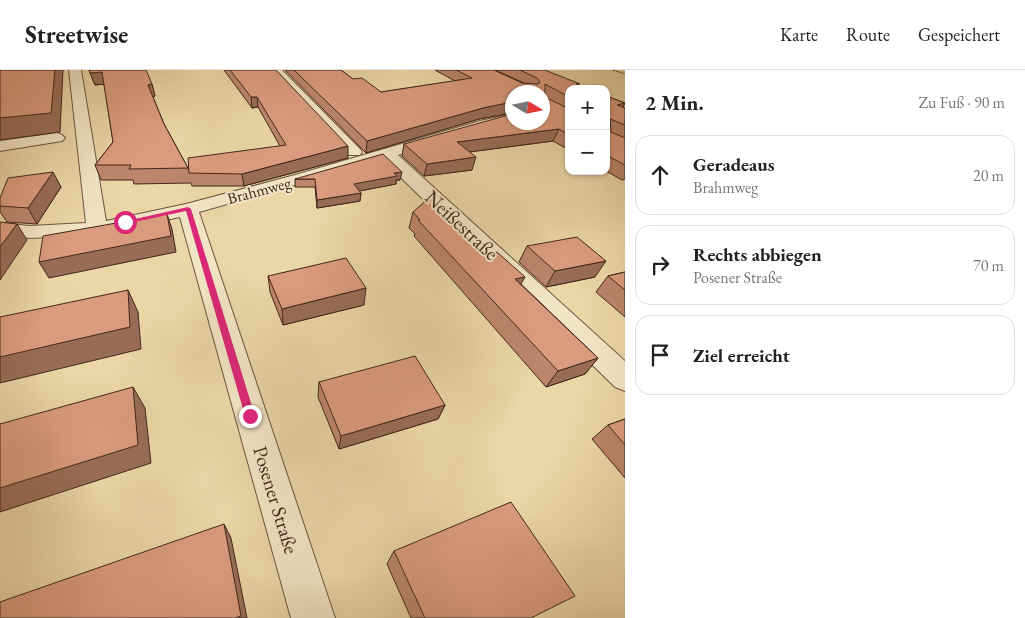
<!DOCTYPE html>
<html lang="de">
<meta charset="utf-8">
<style>
:root{--surface:#fff;--page:#f6f6f6;--text:#222;--muted:#767676;--line:#e0e0e0}
body{margin:0;font-family:"EB Garamond",serif;background:var(--page);color:var(--text)}
.controls{position:absolute;right:15px;top:15px;display:grid;overflow:hidden;border-radius:10px;box-shadow:0 1px 4px #0004}
.controls button{width:45px;height:45px;display:grid;place-items:center;padding:0;border:0;border-bottom:1px solid var(--line);background:var(--surface);color:var(--text);font:25px sans-serif}
.compass{position:absolute;left:505px;top:15px;width:45px;height:45px;border-radius:50%;background:var(--surface);box-shadow:0 1px 4px #0004;rotate:100deg}
.stop{position:absolute;width:15px;height:15px;margin:-11px;border:4px solid #db2777;border-radius:50%;background:#fff}
.stop.end{background:#db2777;border-color:#fff;box-shadow:0 1px 5px #0008}
.list{margin:0;padding:0;list-style:none}
h2{display:flex;justify-content:space-between;align-items:center;height:65px;margin:0;padding:0 20px;font-size:21px}
h2 small{font-size:16px;font-weight:400;color:var(--muted)}
.list li{display:grid;grid-template-columns:32px 1fr auto;gap:15px;align-items:center;box-sizing:border-box;height:80px;margin:0 10px 10px;padding:0 10px;border:1px solid var(--line);border-radius:15px}
.list b{display:block;font-size:19px;white-space:nowrap}
.list p{margin:0;font-size:16px;white-space:nowrap;color:var(--muted)}
.list em{font-size:16px;font-style:normal;color:var(--muted)}
.icon{flex:none;width:28px;height:28px;fill:none;stroke:currentColor;stroke-width:2;stroke-linecap:round;stroke-linejoin:round}
.map{position:relative;flex:none;width:625px;height:548px;overflow:hidden}
header{display:flex;align-items:center;gap:30px;box-sizing:border-box;height:70px;padding:0 25px;background:var(--surface);border-bottom:1px solid var(--line)}
header strong{font-size:24px}
nav{display:flex;gap:28px;margin-inline-start:auto;font-size:18px}
main{display:flex}
aside{flex:1;background:var(--surface)}
.map>svg:first-child{display:block}
.lines{fill:none;stroke-linecap:round;stroke-linejoin:round}
.minor-casing{stroke:#6b533f;stroke-width:2}
.path{stroke:#41271d;stroke-width:1;stroke-dasharray:2 1;stroke-linecap:butt}
.minor{fill:#f1e4c5;fill-rule:evenodd}
.wall{fill:#bc856c;stroke:#41271d}
.shaded-wall{fill:#996c58;stroke:#41271d}
.building{fill:#db9b7e;stroke:#41271d}
.route{fill:#db2777}
.labels{text-anchor:middle;stroke-width:4;stroke-linejoin:round;paint-order:stroke}
.far-street-label{font-size:16px;fill:#41271d;stroke:#f1e4c5}
.street-label{font-size:20px;fill:#41271d;stroke:#f1e4c5}
</style>
<header>
<strong>Streetwise</strong>
<nav><a>Karte</a><a>Route</a><a>Gespeichert</a></nav>
</header>
<main>
<div class="map">
<svg width="625" height="548" viewBox="0 0 625 548">
<rect width="100%" height="100%" fill="#ead6a6"/>
<filter id="stains"><feTurbulence type="fractalNoise" baseFrequency=".004" numOctaves="4"/><feColorMatrix values="0 0 0 0 .2 0 0 0 0 .09 0 0 0 0 .02 0 0 0 .5 -.17"/></filter>
<radialGradient id="worn" r=".72"><stop offset=".6" stop-color="#630" stop-opacity="0"/><stop offset="1" stop-color="#630" stop-opacity=".3"/></radialGradient>
<g class="lines">
<g class="minor-casing">
<path id="minor" d="M 69,0 L 81,0 L 106,151 L 186,134 L 295,105 L 480,51 L 512,44 L 512,52 L 398,85 L 625,291 L 625,321 L 615,317 L 383,90 L 199,142 L 335,548 L 291,548 L 180,147 L 97,165 L 30,168 L 0,165 L 0,153 L 30,156 L 86,153 Z
M 270,0 L 282,0 L 360,79 L 362,82 L 360,85 L 348,85 Z
M 57,63 L 62,65 L 65,68 L 62,71 L 0,81 L 0,71 Z"/>
</g>
<path class="path" d="M 613,0 L 625,4"/>
<use href="#minor" class="minor"/>
</g>
<path class="wall" d="M 89,0 L 152,14 L 155,26 L 153,27 L 164,54 L 188,98 L 189,101 L 280,76 L 258,37 L 252,38 L 224,0 L 276,0 L 348,88 L 244,116 L 192,116 L 191,113 L 134,114 L 133,110 L 101,110 L 95,95 L 113,72 L 104,14 L 95,15 Z
M 285,0 L 341,0 L 353,9 L 381,22 L 455,11 L 435,0 L 494,0 L 522,13 L 524,13 L 495,0 L 545,0 L 569,19 L 569,80 L 553,71 L 469,82 L 472,100 L 424,106 L 402,86 L 404,74 L 542,52 L 512,22 L 512,43 L 479,49 L 366,83 Z
M 606,26 L 625,33 L 623,37 L 625,38 L 625,109 L 622,110 L 606,101 Z
M 295,109 L 400,110 L 396,110 L 396,114 L 359,121 L 361,123 L 360,131 L 317,138 L 315,117 L 295,117 Z
M 61,117 L 37,154 L 7,152 L 0,142 L 0,128 Z
M 413,142 L 485,184 L 521,214 L 598,288 L 585,304 L 546,317 L 414,166 L 415,164 L 409,158 Z
M 527,176 L 595,207 L 546,217 L 519,192 Z
M 625,202 L 625,247 L 596,222 L 608,206 Z
M 268,206 L 364,235 L 283,255 L 270,222 Z
M 319,312 L 445,335 L 438,349 L 339,379 L 318,327 Z
M 625,349 L 625,408 L 592,369 L 608,355 Z
M 394,481 L 531,548 L 411,548 L 387,494 Z"/>
<path class="shaded-wall" d="M 55,0 L 63,0 L 60,62 L 0,70 L 0,48 Z
M 102,2 L 106,14 L 95,15 L 90,3 Z
M 152,14 L 155,26 L 152,27 L 148,15 Z
M 251,27 L 257,27 L 258,37 L 252,38 Z
M 512,32 L 512,43 L 479,49 L 366,83 L 367,71 L 483,38 Z
M 625,33 L 619,44 L 617,35 Z
M 559,59 L 553,71 L 454,84 L 457,72 Z
M 348,76 L 348,88 L 244,116 L 242,104 Z
M 476,87 L 472,100 L 424,106 L 427,94 Z
M 53,102 L 61,117 L 37,154 L 28,138 Z
M 402,102 L 400,110 L 396,110 L 396,114 L 354,122 L 354,114 L 394,103 Z
M 361,123 L 360,131 L 317,138 L 317,130 Z
M 167,144 L 172,159 L 176,182 L 49,208 L 39,192 Z
M 17,154 L 27,170 L 0,210 L 0,177 Z
M 606,191 L 595,207 L 546,217 L 555,201 Z
M 525,207 L 516,223 L 515,209 Z
M 366,218 L 364,235 L 283,255 L 282,239 Z
M 128,220 L 138,242 L 141,279 L 0,313 L 0,287 Z
M 598,288 L 585,304 L 546,317 L 558,301 Z
M 133,317 L 145,338 L 151,393 L 0,442 L 0,418 Z
M 445,335 L 438,349 L 339,379 L 341,366 Z
M 224,454 L 231,468 L 247,548 L 235,548 Z"/>
<path class="building" d="M 0,0 L 55,0 L 51,43 L 0,48 Z
M 89,0 L 146,0 L 152,14 L 148,15 L 164,54 L 188,98 L 129,99 L 131,95 L 95,95 L 113,72 L 102,2 L 90,3 Z
M 230,0 L 276,0 L 348,76 L 242,104 L 189,103 L 188,88 L 286,75 L 257,27 L 251,27 Z
M 294,0 L 341,0 L 353,9 L 362,8 L 381,22 L 472,8 L 456,0 L 494,0 L 522,13 L 538,14 L 540,12 L 537,8 L 520,0 L 545,0 L 580,14 L 576,14 L 588,19 L 569,19 L 569,27 L 545,14 L 545,27 L 569,39 L 569,65 L 559,59 L 457,72 L 476,87 L 427,94 L 404,74 L 512,44 L 512,52 L 542,52 L 542,22 L 512,22 L 512,32 L 483,38 L 367,71 Z
M 606,26 L 625,33 L 617,35 L 625,38 L 625,55 L 610,49 L 611,62 L 625,68 L 625,95 L 606,85 Z
M 383,84 L 402,102 L 394,103 L 397,106 L 354,114 L 361,123 L 317,130 L 315,109 L 295,109 Z
M 53,102 L 28,138 L 0,136 L 0,128 L 8,108 Z
M 429,128 L 485,184 L 497,182 L 525,207 L 515,209 L 598,288 L 558,301 L 418,150 L 420,150 L 413,142 Z
M 167,144 L 171,166 L 39,192 L 43,166 Z
M 0,152 L 17,154 L 0,177 Z
M 577,167 L 606,191 L 555,201 L 527,176 Z
M 346,188 L 366,218 L 282,239 L 268,206 Z
M 625,202 L 625,220 L 608,206 Z
M 128,220 L 130,257 L 0,287 L 0,247 Z
M 415,286 L 445,335 L 341,366 L 319,312 Z
M 133,317 L 138,375 L 0,418 L 0,354 Z
M 625,349 L 625,375 L 608,355 Z
M 511,432 L 575,526 L 531,548 L 425,548 L 394,481 Z
M 224,454 L 241,546 L 235,548 L 0,548 L 0,532 Z"/>
<path class="route" d="M 188,137 L 191,139 L 255,346 L 250,350 L 245,346 L 186,141 L 125,154 L 122,152 Z"/>
<g class="labels">
<g class="far-street-label">
<text transform="translate(259 120) rotate(-15)" y="6">Brahmweg</text>
</g>
<g class="street-label">
<text transform="translate(462 155) rotate(43)" y="7">Neißestraße</text>
<text transform="translate(276 430) rotate(73)" y="7">Posener Straße</text>
</g>
</g>
<rect width="100%" height="100%" filter="url(#stains)"/>
<rect width="100%" height="100%" fill="url(#worn)"/>
</svg>
<div class="controls">
<button>+</button>
<button>−</button>
</div>
<svg class="compass" viewBox="-18 -18 36 36"><path d="M0-13l5 13h-10z" fill="#e53935"/><path d="M0 13l5-13h-10z" fill="#767676"/></svg>
<div class="stop" style="left:125px;top:152px"></div>
<div class="stop end" style="left:250px;top:346px"></div>
</div>
<aside>
<h2>2 Min.<small>Zu Fuß · 90 m</small></h2>
<ul class="list">
<li><svg class="icon" aria-label="ahead" viewBox="0 0 24 24"><path d="M12 20V5M6 11l6-6 6 6"/></svg><div><b>Geradeaus</b><p>Brahmweg</p></div><em>20 m</em></li>
<li><svg class="icon" aria-label="right" viewBox="0 0 24 24"><path d="M7 20v-9h11M14 6l5 5-5 5"/></svg><div><b>Rechts abbiegen</b><p>Posener Straße</p></div><em>70 m</em></li>
<li><svg class="icon" aria-label="arrive" viewBox="0 0 24 24"><path d="M6 21V4h12l-3 4 3 4H6"/></svg><div><b>Ziel erreicht</b></div></li>
</ul>
</aside>
</main>
